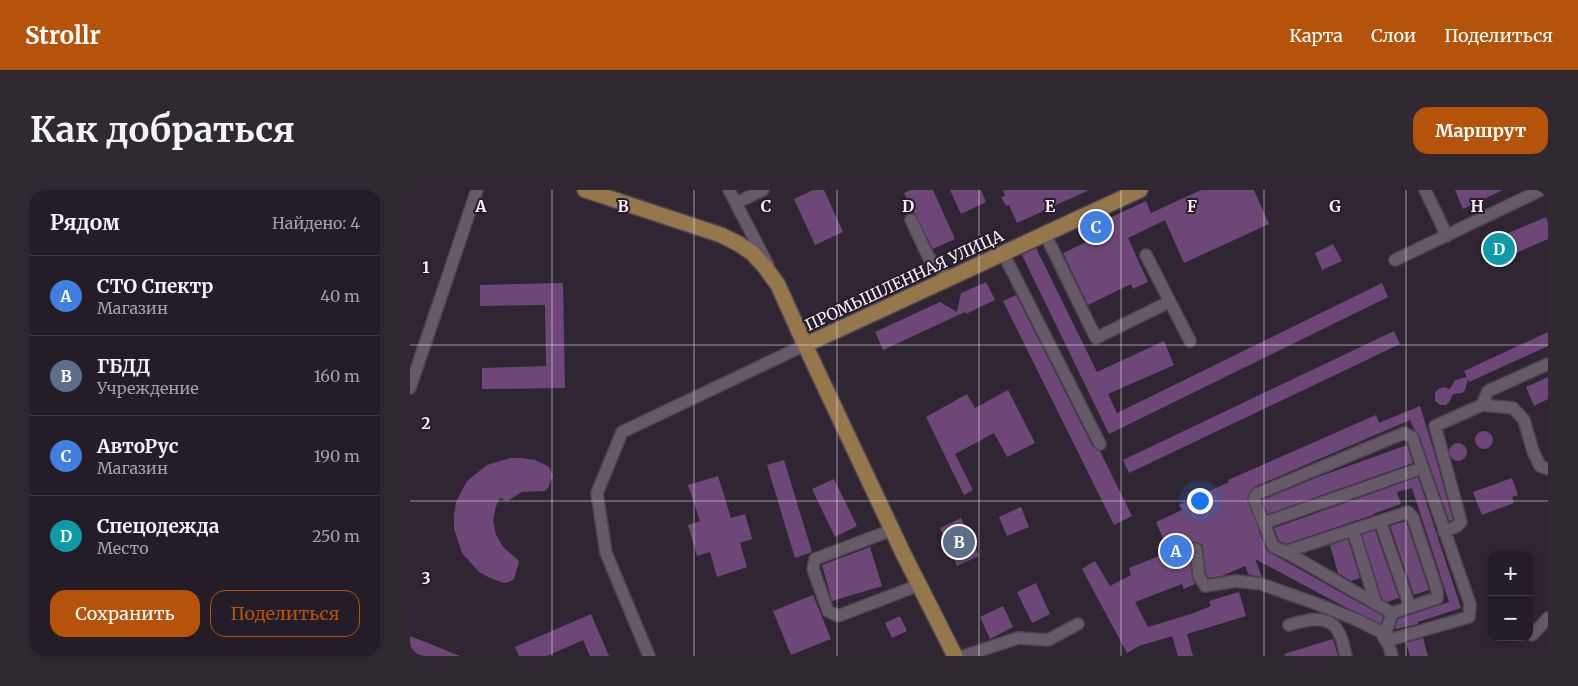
<!DOCTYPE html>
<html lang="ru">
<meta charset="utf-8">
<style>
:root{--surface:#241c26;--page:#302932;--text:#f1f3f6;--muted:#a3a1a7;--line:#413a43;--accent:#b45309}
body{margin:0;font-family:Merriweather,serif;background:var(--page);color:var(--text)}
.controls{position:absolute;right:15px;bottom:15px;display:grid;overflow:hidden;border-radius:10px;box-shadow:0 2px 12px #0003}
.controls button{width:45px;height:45px;display:grid;place-items:center;padding:0;border:0;border-bottom:1px solid var(--line);background:var(--surface);color:var(--text);font:25px sans-serif}
.you{position:absolute;left:789px;top:310px;width:18px;height:18px;margin:-12px;border:4px solid #fff;border-radius:50%;background:#1a73e8;box-shadow:0 0 0 8px #1a73e833}
.badge{display:grid;place-items:center;width:32px;height:32px;border-radius:50%;background:var(--accent);color:#fff;font-size:16px;font-weight:700}
.pin{position:absolute;translate:-50% -50%;border:2px solid #fff;box-shadow:0 1px 5px #0006}
.list{margin:0;padding:0;list-style:none}
h2{display:flex;justify-content:space-between;align-items:center;height:65px;margin:0;padding:0 20px;font-size:21px}
h2 small{font-size:16px;font-weight:400;color:var(--muted)}
.list li{display:grid;grid-template-columns:32px 1fr auto;gap:15px;align-items:center;box-sizing:border-box;height:80px;padding:0 20px;border-top:1px solid var(--line)}
.list b{display:block;font-size:19px;white-space:nowrap}
.list p{margin:0;font-size:16px;white-space:nowrap;color:var(--muted)}
.list em{font-size:16px;font-style:normal;color:var(--muted)}
.actions{display:flex;gap:10px;padding:15px 20px}
.actions a{flex:1;padding:11px 0;border:1px solid var(--accent);border-radius:15px;text-align:center;font-size:18px;color:var(--accent)}
.actions .main{background:var(--accent);color:#fff}
.map{position:relative;flex:none;width:1138px;height:466px;overflow:hidden;border-radius:15px}
header{display:flex;align-items:center;gap:30px;box-sizing:border-box;height:70px;padding:0 25px;background:var(--accent);color:#fff}
header strong{font-size:24px}
nav{display:flex;gap:28px;margin-inline-start:auto;font-size:18px}
.intro{display:flex;align-items:center;justify-content:space-between;box-sizing:border-box;height:120px;padding:0 30px}
h1{margin:0;font-size:35px}
.button{padding:12px 22px;border-radius:15px;background:var(--accent);color:#fff;font-size:18px;font-weight:700}
main{display:flex;gap:30px;padding:0 30px}
aside{flex:1;background:var(--surface);border-radius:15px;box-shadow:0 2px 12px #0003}
.map>svg:first-child{display:block}
.building{fill:#6d4778}
.lines{fill:none;stroke-linecap:round;stroke-linejoin:round}
.minor-casing{stroke:#4e4550;stroke-width:14}
.major-casing{stroke:#4e4550;stroke-width:18}
.minor{stroke:#665a69;stroke-width:11}
.major{stroke:#95774b;stroke-width:15}
.grid{fill:none;stroke:#f7f0f9;stroke-width:1;stroke-opacity:0.55}
.labels{text-anchor:middle;stroke-width:4;stroke-linejoin:round;paint-order:stroke}
.street-label{font-size:16px;fill:#f7f0f9;stroke:#261c29}
.grid-label{font-size:16px;text-anchor:middle;font-weight:bold;fill:#f7f0f9;stroke:#261c29;stroke-width:4;stroke-linejoin:round;paint-order:stroke}
</style>
<header>
<strong>Strollr</strong>
<nav><a>Карта</a><a>Слои</a><a>Поделиться</a></nav>
</header>
<div class="intro"><h1>Как добраться</h1><a class="button">Маршрут</a></div>
<main>
<aside>
<h2>Рядом<small>Найдено: 4</small></h2>
<ul class="list">
<li><span class="badge" style="background:#3f7fe0">A</span><div><b>СТО Спектр</b><p>Магазин</p></div><em>40 m</em></li>
<li><span class="badge" style="background:#5c6f8a">B</span><div><b>ГБДД</b><p>Учреждение</p></div><em>160 m</em></li>
<li><span class="badge" style="background:#3f7fe0">C</span><div><b>АвтоРус</b><p>Магазин</p></div><em>190 m</em></li>
<li><span class="badge" style="background:#0f9aa8">D</span><div><b>Спецодежда</b><p>Место</p></div><em>250 m</em></li>
</ul>
<div class="actions"><a class="main">Сохранить</a><a>Поделиться</a></div>
</aside>
<div class="map">
<svg width="1138" height="466" viewBox="0 0 1138 466">
<rect width="100%" height="100%" fill="#302633"/>
<path class="building" d="M 403,0 L 414,0 L 433,42 L 405,55 L 384,9 Z
M 501,0 L 523,0 L 545,49 L 523,59 L 494,3 Z
M 540,0 L 571,0 L 576,12 L 551,24 Z
M 593,0 L 679,0 L 607,33 L 599,15 L 596,16 L 591,7 L 595,6 Z
M 791,0 L 844,0 L 859,34 L 774,73 L 755,30 L 718,48 L 738,92 L 723,99 L 721,94 L 678,115 L 653,63 L 683,49 L 678,38 L 736,11 L 741,23 Z
M 1045,0 L 1093,0 L 1053,19 Z
M 1136,27 L 1138,33 L 1138,49 L 1081,74 L 1073,54 Z
M 923,54 L 932,71 L 912,80 L 905,63 Z
M 626,58 L 687,182 L 754,151 L 764,175 L 698,204 L 707,223 L 972,93 L 978,107 L 699,244 L 612,65 Z
M 576,92 L 585,110 L 556,124 L 555,122 L 473,160 L 465,142 L 530,112 L 547,122 L 551,103 Z
M 153,93 L 155,198 L 72,199 L 72,178 L 136,176 L 135,115 L 70,116 L 70,95 Z
M 606,105 L 683,257 L 690,261 L 722,326 L 704,335 L 593,111 Z
M 984,141 L 990,154 L 719,283 L 713,270 Z
M 1138,142 L 1138,156 L 1059,192 L 1058,189 L 1055,200 L 1052,203 L 1043,204 L 1040,211 L 1036,215 L 1030,215 L 1025,211 L 1025,203 L 1028,199 L 1034,197 L 1040,199 L 1045,190 L 1057,187 L 1054,181 Z
M 1138,187 L 1138,209 L 1124,216 L 1116,197 Z
M 598,200 L 625,253 L 597,267 L 584,243 L 545,264 L 563,300 L 554,305 L 516,227 L 557,204 L 565,218 Z
M 1010,216 L 1023,258 L 1043,330 L 1039,331 L 1009,245 L 1004,239 L 1000,230 L 844,297 L 837,308 L 856,359 L 859,362 L 973,426 L 971,434 L 933,416 L 845,369 L 852,387 L 839,385 L 835,376 L 812,386 L 799,388 L 796,384 L 793,358 L 792,354 L 786,352 L 781,353 L 779,359 L 782,387 L 785,394 L 774,399 L 772,394 L 725,412 L 738,437 L 784,423 L 801,416 L 799,411 L 829,402 L 836,426 L 777,444 L 783,466 L 768,466 L 762,446 L 729,456 L 717,463 L 672,379 L 685,371 L 700,396 L 721,385 L 719,378 L 759,362 L 746,332 L 772,320 L 769,315 L 819,292 L 818,290 L 966,225 L 969,233 Z
M1065 250a9 9 0 1 1 18 0a9 9 0 1 1-18 0Z
M1039 262a9 9 0 1 1 18 0a9 9 0 1 1-18 0Z
M 997,255 L 1003,273 L 858,324 L 852,310 L 908,287 Z
M 100,268 L 112,268 L 125,270 L 138,276 L 143,285 L 138,298 L 135,301 L 112,302 L 97,311 L 90,308 L 86,316 L 83,330 L 86,345 L 93,357 L 107,369 L 109,372 L 104,389 L 99,392 L 94,393 L 80,388 L 69,382 L 52,363 L 44,339 L 44,325 L 46,312 L 57,291 L 77,275 Z
M 374,270 L 402,362 L 385,368 L 357,275 Z
M 308,286 L 321,328 L 335,324 L 342,349 L 330,353 L 337,377 L 307,387 L 300,362 L 287,366 L 278,335 L 290,331 L 278,295 Z
M 1008,287 L 1051,418 L 1008,432 L 1008,434 L 986,439 L 985,437 L 988,429 L 1039,412 L 1002,298 L 987,302 L 991,314 L 963,324 L 963,325 L 876,354 L 869,351 L 864,338 Z
M 1102,288 L 1108,305 L 1102,307 L 1104,313 L 1072,325 L 1063,302 Z
M 424,289 L 447,336 L 425,347 L 402,299 Z
M 611,317 L 619,337 L 597,346 L 589,327 Z
M 551,328 L 569,366 L 547,376 L 530,338 Z
M 996,331 L 1019,400 L 1004,405 L 980,336 Z
M 965,340 L 989,408 L 977,412 L 972,409 L 952,345 Z
M 938,349 L 950,388 L 941,391 L 928,383 L 920,355 Z
M 460,357 L 472,396 L 422,411 L 412,375 Z
M 626,393 L 640,424 L 622,433 L 607,402 Z
M 403,405 L 421,449 L 381,465 L 363,421 Z
M 593,416 L 603,437 L 580,449 L 570,427 Z
M 181,424 L 199,466 L 180,466 L 173,450 L 137,466 L 109,466 L 105,457 Z
M 490,426 L 497,441 L 482,448 L 475,433 Z
M 0,446 L 50,466 L 0,466 Z
M 1013,448 L 1018,466 L 1000,466 L 996,453 Z
M 923,449 L 928,466 L 875,466 L 874,464 Z"/>
<g class="lines">
<g class="minor-casing">
<path id="minor" d="M 319,0 L 358,75
M 1015,0 L 1037,46
M 326,13 L 353,0
M 501,30 L 519,68 L 532,80 L 537,89
M 635,44 L 686,148 L 759,112
M 593,63 L 690,254
M 736,65 L 780,151
M 985,70 L 1131,0
M 0,198 L 67,0
M 1072,215 L 1103,218 L 1114,230 L 1123,261 L 1130,276 L 1138,279
M 970,331 L 1000,417
M 854,333 L 1012,278
M 482,340 L 405,369 L 403,379 L 418,421 L 428,426 L 509,395
M 943,340 L 966,414
M 1034,342 L 1047,336 L 1051,332 L 1025,236 L 1072,215 L 1078,201 L 1138,174
M 786,359 L 789,386 L 795,396 L 826,391 L 851,394 L 910,415 L 947,430 L 971,442 L 979,456 L 982,466
M 875,362 L 998,322 L 1003,328 L 1027,400 L 1027,408 L 982,423
M 879,435 C 896,430 920,423 929,443 C 933,450 934,459 936,466
M 1122,445 L 1138,428
M 974,448 L 982,423 L 883,366 L 863,356 L 844,309 L 847,304 L 994,243 L 1002,247 L 1060,414 L 1059,427 L 976,451
M 239,466 L 196,363 L 187,303 L 212,242 L 395,155
M 554,466 L 608,448 L 638,450 L 668,434"/>
</g>
<g class="major-casing">
<path id="major" d="M 175,0 L 311,45 L 329,54 L 342,63 L 355,77 L 368,95 L 395,155 L 493,363 L 545,466
M 395,155 L 730,0"/>
</g>
<use href="#minor" class="minor"/>
<use href="#major" class="major"/>
</g>
<path class="grid" d="M 142,0 L 142,466M 284,0 L 284,466M 427,0 L 427,466M 569,0 L 569,466M 711,0 L 711,466M 854,0 L 854,466M 996,0 L 996,466M 0,155 L 1138,155M 0,311 L 1138,311"/>
<g class="labels">
<g class="street-label">
<text transform="translate(494 90) rotate(-25)" y="6">ПРОМЫШЛЕННАЯ УЛИЦА</text>
</g>
</g>
<g class="grid-label">
<text x="71" y="22">A</text>
<text x="213" y="22">B</text>
<text x="356" y="22">C</text>
<text x="498" y="22">D</text>
<text x="640" y="22">E</text>
<text x="782" y="22">F</text>
<text x="925" y="22">G</text>
<text x="1067" y="22">H</text>
<text x="16" y="83">1</text>
<text x="16" y="239">2</text>
<text x="16" y="394">3</text>
</g>
</svg>
<div class="controls">
<button>+</button>
<button>−</button>
</div>
<div class="you"></div>
<div class="pin badge" style="left:766px;top:361px;background:#3f7fe0">A</div>
<div class="pin badge" style="left:549px;top:352px;background:#5c6f8a">B</div>
<div class="pin badge" style="left:686px;top:37px;background:#3f7fe0">C</div>
<div class="pin badge" style="left:1089px;top:59px;background:#0f9aa8">D</div>
</div>
</main>
